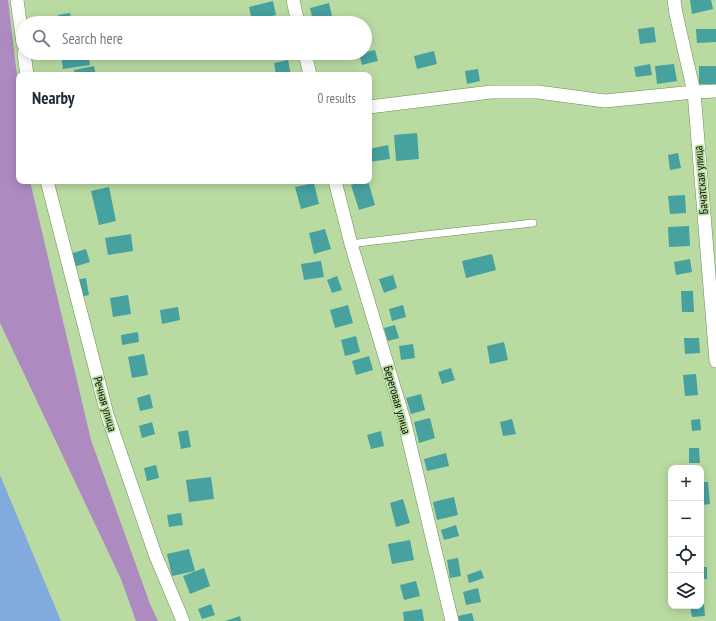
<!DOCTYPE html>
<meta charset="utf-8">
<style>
:root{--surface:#fff;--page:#f6f6f7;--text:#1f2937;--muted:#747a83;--line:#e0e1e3}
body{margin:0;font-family:"PT Sans Narrow",sans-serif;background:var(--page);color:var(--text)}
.controls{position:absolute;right:12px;bottom:12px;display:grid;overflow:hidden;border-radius:8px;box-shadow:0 2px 10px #0003}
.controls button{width:36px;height:36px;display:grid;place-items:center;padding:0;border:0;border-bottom:1px solid var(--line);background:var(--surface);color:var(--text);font:20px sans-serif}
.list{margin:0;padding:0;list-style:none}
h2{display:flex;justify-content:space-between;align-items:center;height:52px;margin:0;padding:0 16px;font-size:17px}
h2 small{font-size:13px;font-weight:400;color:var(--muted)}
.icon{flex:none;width:22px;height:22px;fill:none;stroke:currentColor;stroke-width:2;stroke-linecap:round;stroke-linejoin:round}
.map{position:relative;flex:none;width:716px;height:621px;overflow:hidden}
.search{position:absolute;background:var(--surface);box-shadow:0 2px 10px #0003;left:16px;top:16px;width:356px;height:44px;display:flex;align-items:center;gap:10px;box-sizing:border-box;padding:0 14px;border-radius:22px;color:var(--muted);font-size:15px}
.panel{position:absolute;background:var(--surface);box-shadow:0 2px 10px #0003;left:16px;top:72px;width:356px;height:112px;border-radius:8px}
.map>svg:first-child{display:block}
.forest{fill:#ad8ac0}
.water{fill:#81abdd}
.building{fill:#46a19f}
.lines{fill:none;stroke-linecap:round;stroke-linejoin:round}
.lane-casing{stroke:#6d8c57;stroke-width:8}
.street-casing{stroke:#6d8c57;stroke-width:14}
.lane{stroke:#fff;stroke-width:7}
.street{stroke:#fff;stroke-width:13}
.labels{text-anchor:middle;stroke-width:3.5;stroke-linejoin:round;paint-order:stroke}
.street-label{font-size:12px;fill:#081301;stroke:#b9dba2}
</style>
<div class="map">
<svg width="716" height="621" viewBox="0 0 716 621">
<rect width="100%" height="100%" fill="#b9dba2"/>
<path class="forest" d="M 0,0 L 8,0 L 19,92 L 19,181 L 30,181 L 91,440 L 150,604 L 158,621 L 136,621 L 121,579 L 0,323 Z"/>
<path class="water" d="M 0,475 L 61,621 L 0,621 Z"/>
<path class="building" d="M 690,0 L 711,0 L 713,9 L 692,14 Z
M 273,1 L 276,15 L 252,21 L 249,7 Z
M 329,3 L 332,16 L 313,21 L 310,8 Z
M 70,13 L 72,23 L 59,23 L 58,15 Z
M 654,27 L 656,42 L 640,44 L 638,29 Z
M 696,29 L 716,29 L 716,42 L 697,43 Z
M 375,50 L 378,61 L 362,65 L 359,54 Z
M 434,51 L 437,64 L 417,69 L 414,56 Z
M 61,53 L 88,53 L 90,65 L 63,69 Z
M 322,53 L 336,53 L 337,57 L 323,60 Z
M 288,60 L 291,75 L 276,75 L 274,63 Z
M 650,64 L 652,75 L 636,77 L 634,67 Z
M 674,64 L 677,81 L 657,84 L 655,66 Z
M 94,66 L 96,75 L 75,75 L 74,70 Z
M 699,66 L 716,66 L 716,84 L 699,84 Z
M 478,69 L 480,81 L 467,84 L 465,71 Z
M 417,133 L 419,159 L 396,161 L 394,135 Z
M 388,145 L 390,159 L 369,162 L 369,149 Z
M 678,153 L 681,168 L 670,170 L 668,155 Z
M 364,181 L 368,181 L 375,205 L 359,210 L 351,185 Z
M 314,183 L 319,204 L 301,209 L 295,187 Z
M 109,187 L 116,221 L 99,225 L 91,191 Z
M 685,195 L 686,213 L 670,214 L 668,196 Z
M 689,226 L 690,246 L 669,247 L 668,227 Z
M 325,229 L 331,249 L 314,254 L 309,233 Z
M 131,234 L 133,251 L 108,255 L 105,238 Z
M 86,249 L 90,262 L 74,267 L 70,254 Z
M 492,254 L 496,270 L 466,278 L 462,261 Z
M 690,259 L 692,272 L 676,275 L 674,262 Z
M 321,261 L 324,277 L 304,280 L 301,264 Z
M 393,275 L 397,288 L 384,293 L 379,279 Z
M 337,276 L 342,290 L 332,293 L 327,280 Z
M 86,278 L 89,295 L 79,297 L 76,280 Z
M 681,291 L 693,291 L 694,312 L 682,312 Z
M 128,295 L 131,314 L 113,317 L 110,298 Z
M 348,305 L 353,323 L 335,328 L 330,310 Z
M 403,305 L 406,317 L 392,321 L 389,309 Z
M 178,307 L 180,320 L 162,324 L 160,310 Z
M 395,325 L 399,338 L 388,341 L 384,328 Z
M 138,332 L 139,342 L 122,345 L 121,335 Z
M 356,336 L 360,352 L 345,356 L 341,340 Z
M 684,338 L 699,338 L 700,353 L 685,354 Z
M 504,342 L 508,360 L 490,364 L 487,346 Z
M 413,344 L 415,358 L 401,360 L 399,346 Z
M 144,354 L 148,375 L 132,378 L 128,357 Z
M 369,356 L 373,370 L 356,375 L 352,361 Z
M 451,368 L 455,380 L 442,384 L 438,372 Z
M 696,374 L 698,395 L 685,396 L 683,375 Z
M 150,394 L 153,408 L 140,411 L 137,398 Z
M 421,394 L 425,410 L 411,414 L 406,398 Z
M 430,418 L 435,438 L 419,443 L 414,422 Z
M 512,419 L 516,434 L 503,436 L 500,422 Z
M 700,419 L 701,430 L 692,431 L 691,420 Z
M 152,422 L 155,434 L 142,438 L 139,426 Z
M 188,430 L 191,447 L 181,449 L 178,432 Z
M 381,431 L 384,446 L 371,449 L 367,435 Z
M 689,448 L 699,448 L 700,463 L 689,463 Z
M 446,453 L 449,466 L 427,471 L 424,459 Z
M 156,465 L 159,478 L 147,481 L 144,468 Z
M 211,477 L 214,499 L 189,502 L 186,480 Z
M 701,482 L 708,482 L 710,504 L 701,505 Z
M 454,497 L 458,515 L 437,520 L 433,502 Z
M 403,499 L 410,523 L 396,527 L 390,503 Z
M 181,513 L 183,525 L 169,527 L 167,515 Z
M 456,525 L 459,536 L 444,540 L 441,530 Z
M 410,540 L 414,560 L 392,564 L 388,544 Z
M 189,549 L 195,571 L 172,576 L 167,554 Z
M 458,558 L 461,576 L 450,578 L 447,560 Z
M 701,567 L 707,567 L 707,579 L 701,579 Z
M 204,568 L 210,586 L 190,594 L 183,576 Z
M 481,570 L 484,578 L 469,583 L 467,575 Z
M 416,581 L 420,596 L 404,600 L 400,585 Z
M 478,588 L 481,602 L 466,605 L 463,592 Z
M 211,604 L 215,615 L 202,619 L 198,609 Z
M 704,604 L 705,616 L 692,617 L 690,606 L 701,606 L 701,605 Z
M 422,609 L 424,621 L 404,621 L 403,612 Z
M 472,613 L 474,621 L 459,621 L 458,616 Z
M 240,616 L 241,621 L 225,621 Z"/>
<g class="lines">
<g class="lane-casing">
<path id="lane" d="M 351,244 C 411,236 472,230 533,223"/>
</g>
<g class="street-casing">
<path id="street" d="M 17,0 L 23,43
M 293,0 L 298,23
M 674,0 L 676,14 L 694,92 L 716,361
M 24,53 L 27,75
M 305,53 L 310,75
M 369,107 L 491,92 L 538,92 L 605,101 L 694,92 L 716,91
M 47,181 L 107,414 L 155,554 L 183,621
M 335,181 L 351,244 L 404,420 L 452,621"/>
</g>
<use href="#lane" class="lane"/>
<use href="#street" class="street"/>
</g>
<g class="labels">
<g class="street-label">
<text transform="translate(701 180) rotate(-95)" y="4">Бачатская улица</text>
<text transform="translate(397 400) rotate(74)" y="4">Береговая улица</text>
<text transform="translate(105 404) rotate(74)" y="4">Речная улица</text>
</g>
</g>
</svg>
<div class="controls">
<button>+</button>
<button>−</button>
<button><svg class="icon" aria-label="locate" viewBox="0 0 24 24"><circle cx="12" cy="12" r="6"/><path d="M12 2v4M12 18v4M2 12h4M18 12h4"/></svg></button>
<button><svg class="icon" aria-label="layers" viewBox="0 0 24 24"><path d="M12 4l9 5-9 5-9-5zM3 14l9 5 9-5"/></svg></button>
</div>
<div class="search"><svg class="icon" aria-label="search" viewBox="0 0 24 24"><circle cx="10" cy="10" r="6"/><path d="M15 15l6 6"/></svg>Search here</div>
<section class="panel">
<h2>Nearby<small>0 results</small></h2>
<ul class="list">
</ul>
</section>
</div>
